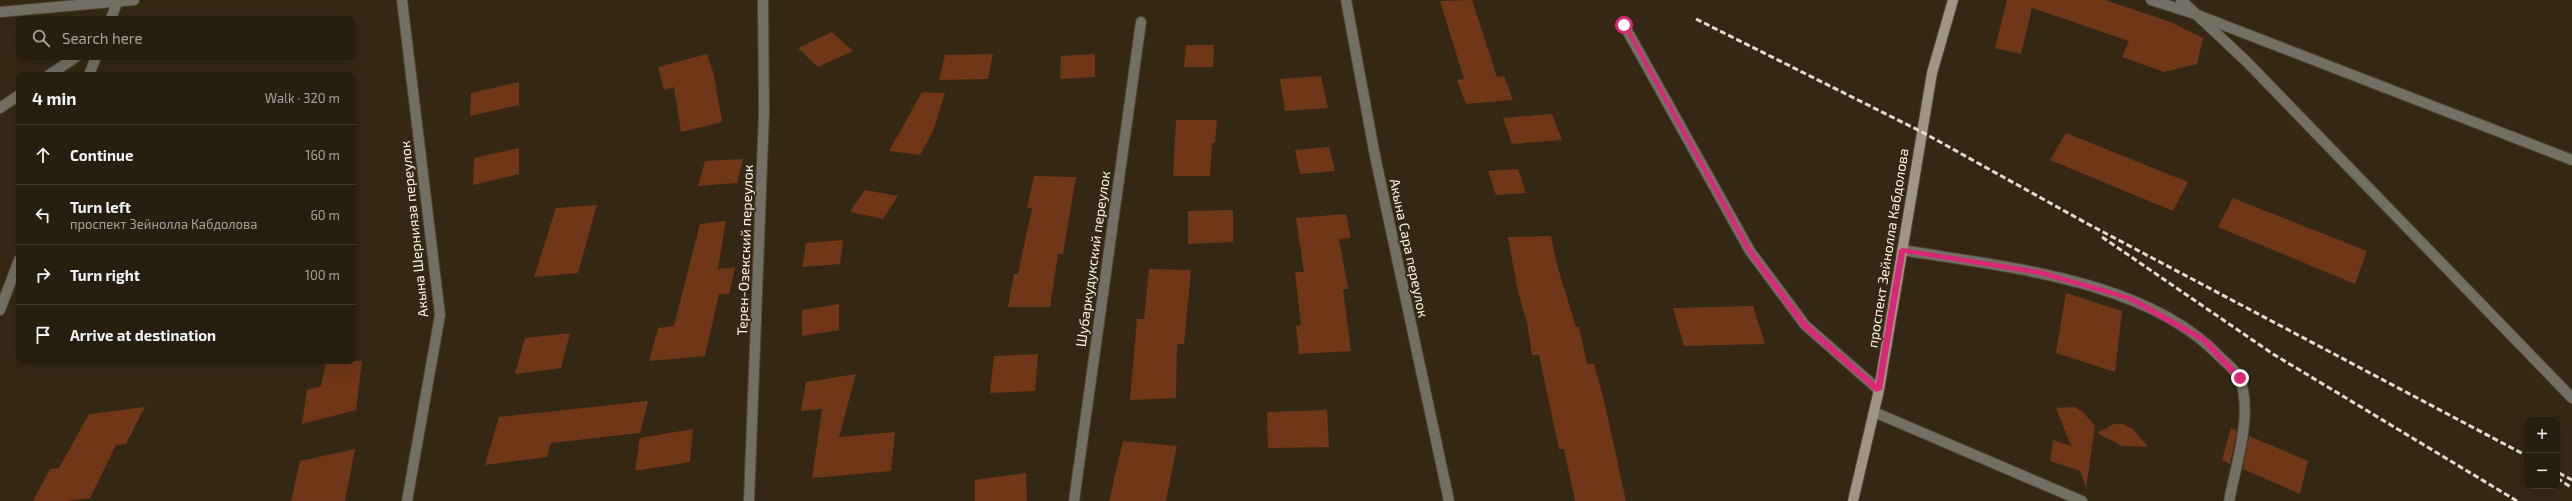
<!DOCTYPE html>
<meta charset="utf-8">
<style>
:root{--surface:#271e10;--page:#332b1e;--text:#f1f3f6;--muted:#a4a29f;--line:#433c30}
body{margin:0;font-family:"Exo 2",sans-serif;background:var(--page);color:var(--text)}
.controls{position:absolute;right:12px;bottom:12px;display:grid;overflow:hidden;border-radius:8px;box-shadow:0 4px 16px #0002}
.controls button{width:36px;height:36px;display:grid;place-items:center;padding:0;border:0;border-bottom:1px solid var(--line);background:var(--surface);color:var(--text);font:20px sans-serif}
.stop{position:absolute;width:12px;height:12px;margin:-9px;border:3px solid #db2777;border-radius:50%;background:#fff}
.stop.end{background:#db2777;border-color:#fff;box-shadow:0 1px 4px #0008}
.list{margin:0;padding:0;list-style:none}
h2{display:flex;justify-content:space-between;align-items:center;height:52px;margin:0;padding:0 16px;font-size:17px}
h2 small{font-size:13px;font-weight:400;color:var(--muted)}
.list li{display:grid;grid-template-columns:26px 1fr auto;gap:12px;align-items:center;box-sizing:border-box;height:60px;padding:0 16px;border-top:1px solid var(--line)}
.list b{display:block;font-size:15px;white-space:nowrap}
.list p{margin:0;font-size:13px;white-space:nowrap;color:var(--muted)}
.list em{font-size:13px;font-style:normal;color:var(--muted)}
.icon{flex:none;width:22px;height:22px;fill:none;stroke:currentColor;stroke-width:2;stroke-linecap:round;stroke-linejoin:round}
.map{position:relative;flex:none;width:2572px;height:501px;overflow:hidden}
.search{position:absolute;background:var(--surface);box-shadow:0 4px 16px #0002;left:16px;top:16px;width:340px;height:44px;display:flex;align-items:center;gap:10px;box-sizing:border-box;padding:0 14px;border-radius:8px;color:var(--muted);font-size:15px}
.panel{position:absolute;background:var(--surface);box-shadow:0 4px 16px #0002;left:16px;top:72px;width:340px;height:292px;border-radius:8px}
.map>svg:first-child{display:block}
.building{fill:#6f3618}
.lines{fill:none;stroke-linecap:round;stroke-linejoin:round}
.lane-casing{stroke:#504432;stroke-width:12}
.street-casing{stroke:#504432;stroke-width:12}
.secondary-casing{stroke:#504432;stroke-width:12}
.lane{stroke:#746f65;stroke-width:10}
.street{stroke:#746f65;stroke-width:10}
.secondary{stroke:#9e9586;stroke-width:10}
.rail{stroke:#e2dacd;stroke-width:3;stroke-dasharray:6 3;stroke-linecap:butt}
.route{fill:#db2777}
.labels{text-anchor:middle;stroke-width:3.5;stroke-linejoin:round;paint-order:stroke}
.street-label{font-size:14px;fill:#faf3e7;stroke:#342815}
</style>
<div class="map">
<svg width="2572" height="501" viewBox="0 0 2572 501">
<rect width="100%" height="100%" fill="#342815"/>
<path class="building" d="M 1472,0 L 1497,77 L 1504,76 L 1513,100 L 1466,104 L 1457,80 L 1464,79 L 1440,1 Z
M 2007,0 L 2105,0 L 2168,21 L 2203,38 L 2197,64 L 2164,72 L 2122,57 L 2129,41 L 2032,8 L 2021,54 L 1995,48 Z
M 832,32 L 853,51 L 818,67 L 798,48 Z
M 1186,45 L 1214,45 L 1213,67 L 1184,67 Z
M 707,54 L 714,75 L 722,122 L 681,132 L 674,87 L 664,90 L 658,67 Z
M 993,54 L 988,79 L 939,80 L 945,55 Z
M 1095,54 L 1095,77 L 1060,79 L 1061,56 Z
M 1321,76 L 1328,108 L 1285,111 L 1280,79 Z
M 519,82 L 519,105 L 470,116 L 471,93 Z
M 922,92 L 945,93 L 933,131 L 920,155 L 889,151 Z
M 1552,114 L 1562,140 L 1512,144 L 1503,118 Z
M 1176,120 L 1217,120 L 1215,143 L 1212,143 L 1210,176 L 1173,176 Z
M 2066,133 L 2188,182 L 2173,211 L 2050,160 Z
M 1329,147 L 1335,171 L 1300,174 L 1295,150 Z
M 519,148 L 519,174 L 473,185 L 474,158 Z
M 743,159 L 737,183 L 698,186 L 705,161 Z
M 1518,169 L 1526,193 L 1496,195 L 1488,171 Z
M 1034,176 L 1076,177 L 1063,254 L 1058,254 L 1050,307 L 1008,307 L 1014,274 L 1018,274 L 1032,208 L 1027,208 Z
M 865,190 L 898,196 L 883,219 L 850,212 Z
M 2233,198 L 2367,251 L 2355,284 L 2218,227 Z
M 597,205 L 578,273 L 534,277 L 556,208 Z
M 1233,210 L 1233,242 L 1188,244 L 1188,211 Z
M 1346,214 L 1351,238 L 1339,239 L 1348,289 L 1343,289 L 1351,351 L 1299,354 L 1296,326 L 1301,325 L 1295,272 L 1304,272 L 1296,218 Z
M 726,221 L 718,269 L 735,267 L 729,294 L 719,294 L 705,356 L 649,361 L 658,328 L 674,326 L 700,224 Z
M 1551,236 L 1557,265 L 1576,327 L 1579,327 L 1587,364 L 1594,364 L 1603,396 L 1626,501 L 1575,501 L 1564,449 L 1559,449 L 1539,355 L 1532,355 L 1527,323 L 1517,287 L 1508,237 Z
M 843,240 L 840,264 L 802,267 L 806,243 Z
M 1149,269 L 1191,270 L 1184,344 L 1177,344 L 1176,398 L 1130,400 L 1137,319 L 1144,319 Z
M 2066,293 L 2122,311 L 2115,372 L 2056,353 Z
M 839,304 L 839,330 L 802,336 L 802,310 Z
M 1753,306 L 1765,344 L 1684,346 L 1673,308 Z
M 570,333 L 561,368 L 515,374 L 525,338 Z
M 1038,354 L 1035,391 L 990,393 L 994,356 Z
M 326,361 L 362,361 L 356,410 L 302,424 L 307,390 L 321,386 Z
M 856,374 L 839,437 L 895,432 L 891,471 L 812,478 L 822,409 L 801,411 L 806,382 Z
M 648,401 L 640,433 L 551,443 L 547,457 L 485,465 L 499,417 Z
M 145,407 L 126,444 L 116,445 L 90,498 L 67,501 L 33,501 L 50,469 L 59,468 L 89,414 Z
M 2074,407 L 2083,412 L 2095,426 L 2086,488 L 2080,471 L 2050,461 L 2053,440 L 2071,446 L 2056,408 Z
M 1327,410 L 1329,447 L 1268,448 L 1267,412 Z
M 2114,424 L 2123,424 L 2133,429 L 2148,447 L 2122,446 L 2097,433 Z
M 2231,428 L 2237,431 L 2230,464 L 2222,460 Z
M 693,429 L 690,462 L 635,471 L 640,438 Z
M 2249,436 L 2308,461 L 2300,494 L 2243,469 Z
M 1123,441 L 1177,446 L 1166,501 L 1109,501 Z
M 355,449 L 345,501 L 291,501 L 300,461 Z
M 1026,473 L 1027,501 L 975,501 L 975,480 Z"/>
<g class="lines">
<g class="lane-casing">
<path id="lane" d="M 49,75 L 76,57
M 0,108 L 19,95
M 1902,250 C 2003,267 2147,279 2220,357 C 2226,363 2237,371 2240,379 C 2253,414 2236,465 2229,501
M 1874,412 L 2082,501"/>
</g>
<g class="street-casing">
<path id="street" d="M 402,0 L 440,315 L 407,501
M 1346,0 L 1375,156 L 1449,501
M 2151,0 L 2195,14 L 2572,160
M 2181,0 L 2247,62 L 2572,398
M 0,12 L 134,0
M 111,19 L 117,2
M 1624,25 L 1750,251 L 1805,325 L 1879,390
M 89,75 L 96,57
M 0,310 L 19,260
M 749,501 L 764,112 L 763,0
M 1074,501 L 1141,22"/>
</g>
<g class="secondary-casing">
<path id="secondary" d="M 1853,501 L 1879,390 L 1932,73 L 1953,0"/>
</g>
<use href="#lane" class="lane"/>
<use href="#street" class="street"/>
<use href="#secondary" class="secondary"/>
<path class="rail" d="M 1696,19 L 1922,132 L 2088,224 L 2527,456
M 2102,237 L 2273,354 L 2517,501
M 2559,473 L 2572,480
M 2557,478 L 2572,488"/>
</g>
<path class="route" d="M 1622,24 L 1627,25 L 1752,250 L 1807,323 L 1876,384 L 1899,250 L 1902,248 L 2040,270 L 2133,297 L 2206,338 L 2242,376 L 2242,380 L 2237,380 L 2202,342 L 2128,300 L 2040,275 L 1905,253 L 1882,390 L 1876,392 L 1802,327 L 1748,253 Z"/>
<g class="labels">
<g class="street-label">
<text transform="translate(414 229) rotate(-96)" y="5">Акына Шернияза переулок</text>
<text transform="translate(1409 248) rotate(78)" y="5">Акына Сара переулок</text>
<text transform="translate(1888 248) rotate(-81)" y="5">проспект Зейнолла Кабдолова</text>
<text transform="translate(745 250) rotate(-88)" y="5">Терен-Озекский переулок</text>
<text transform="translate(1093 259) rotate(-82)" y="5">Шубаркудукский переулок</text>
</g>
</g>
</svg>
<div class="controls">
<button>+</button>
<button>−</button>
</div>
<div class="stop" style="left:1624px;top:25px"></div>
<div class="stop end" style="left:2240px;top:378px"></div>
<div class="search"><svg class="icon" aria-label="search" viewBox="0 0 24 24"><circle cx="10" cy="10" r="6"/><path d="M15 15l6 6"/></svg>Search here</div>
<section class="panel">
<h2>4 min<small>Walk · 320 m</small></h2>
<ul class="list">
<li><svg class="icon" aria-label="ahead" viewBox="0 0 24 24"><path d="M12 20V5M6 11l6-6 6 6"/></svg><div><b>Continue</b></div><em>160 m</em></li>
<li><svg class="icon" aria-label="left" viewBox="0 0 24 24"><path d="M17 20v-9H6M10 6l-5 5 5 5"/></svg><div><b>Turn left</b><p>проспект Зейнолла Кабдолова</p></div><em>60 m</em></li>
<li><svg class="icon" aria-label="right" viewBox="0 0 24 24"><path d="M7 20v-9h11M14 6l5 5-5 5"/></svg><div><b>Turn right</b></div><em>100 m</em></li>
<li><svg class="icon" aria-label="arrive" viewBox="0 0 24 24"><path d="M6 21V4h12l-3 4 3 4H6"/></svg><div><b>Arrive at destination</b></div></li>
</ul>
</section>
</div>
